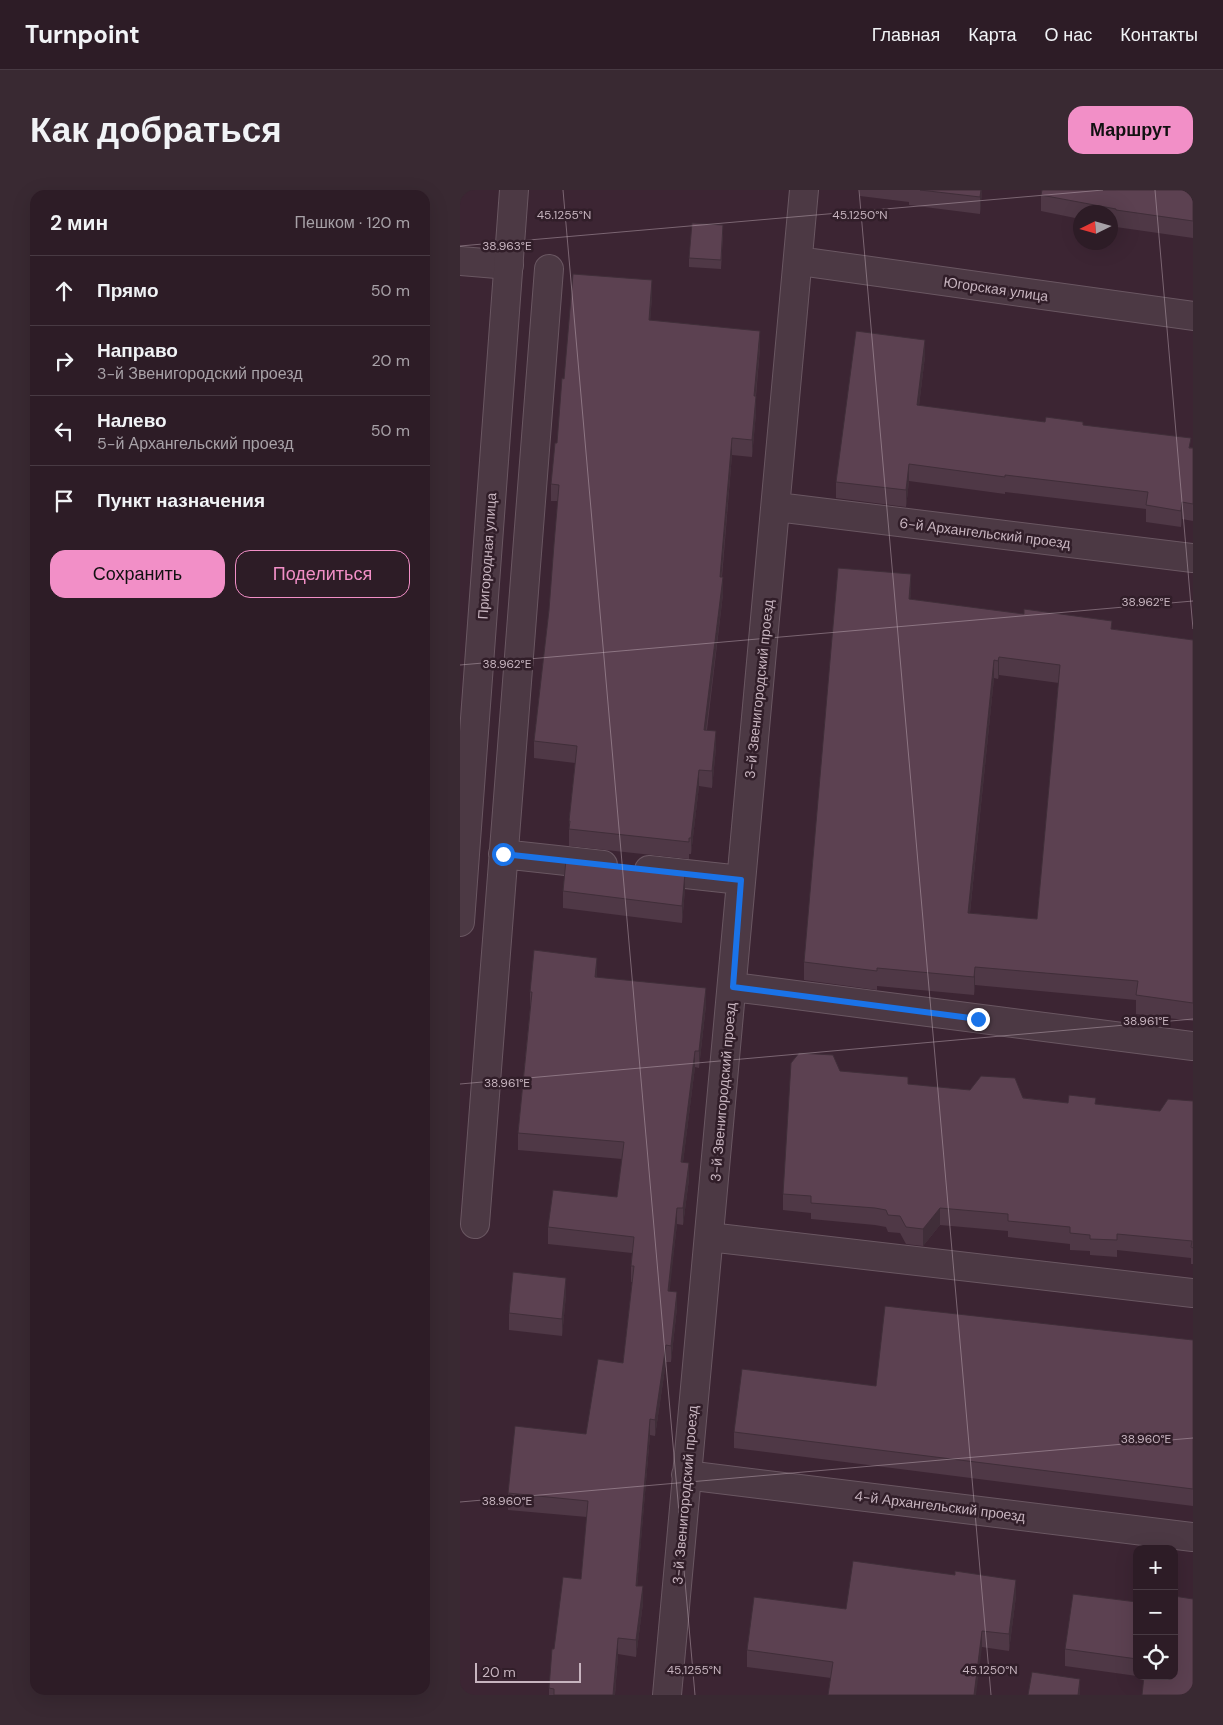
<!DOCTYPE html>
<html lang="ru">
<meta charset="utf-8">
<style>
:root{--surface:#2d1c26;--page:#392932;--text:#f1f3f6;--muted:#a7a1a7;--line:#483a43;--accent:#f28fc7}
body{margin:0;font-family:"DM Sans",sans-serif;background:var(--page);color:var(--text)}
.controls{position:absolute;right:15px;bottom:15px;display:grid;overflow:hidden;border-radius:10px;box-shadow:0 5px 20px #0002}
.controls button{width:45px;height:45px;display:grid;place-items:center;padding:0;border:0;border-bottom:1px solid var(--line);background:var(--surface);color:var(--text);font:25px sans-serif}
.compass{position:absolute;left:613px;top:15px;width:45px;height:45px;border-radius:50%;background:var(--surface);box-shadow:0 5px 20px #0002;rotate:265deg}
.scale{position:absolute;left:15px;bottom:12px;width:106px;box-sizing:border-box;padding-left:5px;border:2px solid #c7b4bf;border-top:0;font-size:14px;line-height:18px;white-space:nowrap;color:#c7b4bf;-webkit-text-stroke:4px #311e29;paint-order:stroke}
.stop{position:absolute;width:15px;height:15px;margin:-11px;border:4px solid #1a73e8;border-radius:50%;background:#fff}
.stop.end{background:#1a73e8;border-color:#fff;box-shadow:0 1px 5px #0008}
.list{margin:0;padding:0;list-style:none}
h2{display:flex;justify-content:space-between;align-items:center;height:65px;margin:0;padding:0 20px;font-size:21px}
h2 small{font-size:16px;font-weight:400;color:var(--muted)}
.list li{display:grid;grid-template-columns:32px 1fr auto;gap:15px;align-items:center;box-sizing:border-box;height:70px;padding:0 20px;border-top:1px solid var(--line)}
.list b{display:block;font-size:19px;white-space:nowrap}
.list p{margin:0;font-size:16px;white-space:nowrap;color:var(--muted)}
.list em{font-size:16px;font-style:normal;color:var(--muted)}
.actions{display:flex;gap:10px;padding:15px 20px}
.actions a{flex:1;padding:11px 0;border:1px solid var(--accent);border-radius:15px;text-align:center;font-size:18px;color:var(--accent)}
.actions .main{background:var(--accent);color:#111}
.icon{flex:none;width:28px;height:28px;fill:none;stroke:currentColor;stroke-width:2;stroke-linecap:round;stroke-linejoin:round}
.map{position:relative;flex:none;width:733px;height:1505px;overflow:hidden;border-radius:15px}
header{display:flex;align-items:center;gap:30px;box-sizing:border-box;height:70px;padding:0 25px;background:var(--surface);border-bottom:1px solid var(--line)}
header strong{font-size:24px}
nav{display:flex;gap:28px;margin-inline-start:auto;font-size:18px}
.intro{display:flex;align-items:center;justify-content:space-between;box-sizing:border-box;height:120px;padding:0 30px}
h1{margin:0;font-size:35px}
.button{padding:12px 22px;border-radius:15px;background:var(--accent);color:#111;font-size:18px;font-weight:700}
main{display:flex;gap:30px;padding:0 30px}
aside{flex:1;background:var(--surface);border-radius:15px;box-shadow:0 5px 20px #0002}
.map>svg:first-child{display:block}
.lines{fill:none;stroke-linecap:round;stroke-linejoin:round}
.minor-casing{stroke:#6a5762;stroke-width:30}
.tertiary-casing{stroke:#6a5762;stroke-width:30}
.minor{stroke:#4c3944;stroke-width:28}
.tertiary{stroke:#4c3944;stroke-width:28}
.wall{fill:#4f3846;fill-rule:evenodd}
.shaded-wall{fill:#402e39}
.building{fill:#5c4151;stroke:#402e39;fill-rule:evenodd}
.route{stroke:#1a73e8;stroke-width:6}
.ticks{fill:none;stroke:#c7b4bf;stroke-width:1;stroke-opacity:0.45}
.labels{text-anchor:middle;stroke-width:5;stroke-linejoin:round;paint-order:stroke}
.street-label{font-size:14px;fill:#c7b4bf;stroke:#311e29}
.ticks-label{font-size:12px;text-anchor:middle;fill:#c7b4bf;stroke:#311e29;stroke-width:5;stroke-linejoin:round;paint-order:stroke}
</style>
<header>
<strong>Turnpoint</strong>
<nav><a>Главная</a><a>Карта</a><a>О нас</a><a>Контакты</a></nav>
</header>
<div class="intro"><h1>Как добраться</h1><a class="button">Маршрут</a></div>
<main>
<aside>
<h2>2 мин<small>Пешком · 120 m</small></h2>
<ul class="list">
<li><svg class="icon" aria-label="ahead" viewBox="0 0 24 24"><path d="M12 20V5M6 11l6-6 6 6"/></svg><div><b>Прямо</b></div><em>50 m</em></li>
<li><svg class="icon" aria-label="right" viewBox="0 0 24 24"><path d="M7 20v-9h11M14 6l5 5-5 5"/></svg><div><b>Направо</b><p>3-й Звенигородский проезд</p></div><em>20 m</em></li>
<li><svg class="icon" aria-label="left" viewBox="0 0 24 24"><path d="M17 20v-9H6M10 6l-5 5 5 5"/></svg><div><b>Налево</b><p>5-й Архангельский проезд</p></div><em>50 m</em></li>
<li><svg class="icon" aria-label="arrive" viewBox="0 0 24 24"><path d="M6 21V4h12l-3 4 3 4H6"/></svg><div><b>Пункт назначения</b></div></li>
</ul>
<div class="actions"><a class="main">Сохранить</a><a>Поделиться</a></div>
</aside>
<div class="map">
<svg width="733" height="1505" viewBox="0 0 733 1505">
<rect width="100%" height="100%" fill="#3c2533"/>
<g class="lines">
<g class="minor-casing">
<path id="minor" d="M 0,71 L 49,75
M 339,71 L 733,126
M 317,317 L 733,368
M 43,664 L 143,675
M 189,680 L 281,690
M 273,797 L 733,856
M 15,1034 L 89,79
M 249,1047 L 733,1103
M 226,1285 L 733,1347
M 207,1505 L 344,0"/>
</g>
<g class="tertiary-casing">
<path id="tertiary" d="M 0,732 L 54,0"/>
</g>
<use href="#minor" class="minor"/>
<use href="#tertiary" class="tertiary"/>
</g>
<path class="wall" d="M 400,0 L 522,0 L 520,24 L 449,15 L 449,12 L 400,6 Z
M 733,0 L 733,48 L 656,37 L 656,35 L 650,34 L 650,22 L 620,22 L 620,29 L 581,21 L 581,5 Z
M 263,44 L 261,79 L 229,77 L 229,68 Z
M 192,107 L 190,131 L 300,158 L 296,206 L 296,223 L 292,267 L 272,265 L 262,387 L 263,404 L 247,540 L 256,558 L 252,598 L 239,596 L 231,664 L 229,664 L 229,669 L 109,656 L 109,631 L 115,573 L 74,568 L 74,551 L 89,420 L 98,311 L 91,311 L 91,294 L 97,253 L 104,189 Z
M 465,166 L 459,216 L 585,232 L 623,235 L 733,258 L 733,331 L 722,329 L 721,337 L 686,332 L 686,319 L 545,302 L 545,304 L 449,291 L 446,317 L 376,308 L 376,292 Z
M 451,402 L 450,409 L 652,439 L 733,450 L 733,831 L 676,824 L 676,810 L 515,795 L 514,805 L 417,796 L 417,800 L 344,790 L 344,772 ZM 539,485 L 599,493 L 577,729 L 510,723 L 534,488 L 538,489 Z
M 225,700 L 222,733 L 103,718 L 103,701 Z
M 137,784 L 137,787 L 246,815 L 239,878 L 235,877 L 223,972 L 229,989 L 223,1035 L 217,1034 L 209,1101 L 217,1118 L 211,1172 L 206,1172 L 195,1246 L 190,1245 L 177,1396 L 183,1413 L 176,1467 L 158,1464 L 155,1505 L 89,1505 L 89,1498 L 94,1459 L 121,1389 L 127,1327 L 48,1320 L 48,1303 L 126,1244 L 163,1173 L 172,1092 L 171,1092 L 171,1076 L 172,1063 L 88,1054 L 88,1037 L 157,1007 L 162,969 L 58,960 L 58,943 L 70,819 L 70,802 Z
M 380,881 L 448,894 L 608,913 L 636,914 L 700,921 L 733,911 L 733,1074 L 731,1074 L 731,1068 L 657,1060 L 657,1067 L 630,1065 L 630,1061 L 610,1060 L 610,1054 L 548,1047 L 548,1041 L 480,1035 L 463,1056 L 446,1054 L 440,1043 L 428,1042 L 426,1037 L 415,1035 L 351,1029 L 351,1023 L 323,1020 L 323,1004 Z
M 106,1105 L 102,1146 L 49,1140 L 49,1123 Z
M 733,1150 L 733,1316 L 274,1258 L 274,1242 L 416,1196 Z
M 556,1406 L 549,1461 L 522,1457 L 371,1488 L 287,1477 L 287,1460 L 386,1419 Z
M 677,1412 L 677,1486 L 605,1476 L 605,1459 Z"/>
<path class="shaded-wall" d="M 521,0 L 522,0 L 520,24 L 520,7 Z
M 192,90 L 192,107 L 189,147 L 189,130 Z
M 300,141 L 300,158 L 294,222 L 294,206 Z
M 465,150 L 465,166 L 457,232 L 457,215 Z
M 296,206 L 296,223 L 292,267 L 292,250 Z
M 272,248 L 272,265 L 260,403 L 260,387 Z
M 449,274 L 449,291 L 446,317 L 446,300 Z
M 722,312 L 722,329 L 721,337 L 721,321 Z
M 451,384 L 451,402 L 449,427 L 449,409 Z
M 263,387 L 263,404 L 244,556 L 244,540 Z
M 539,467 L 539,485 L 538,489 L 538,471 Z
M 534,470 L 534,488 L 508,741 L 508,723 Z
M 256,541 L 256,558 L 252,598 L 252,581 Z
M 239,580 L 239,596 L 231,664 L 231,648 Z
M 225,683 L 225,700 L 222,733 L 222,716 Z
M 137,768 L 137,784 L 135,804 L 135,787 Z
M 515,777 L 515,795 L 514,805 L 514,787 Z
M 246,798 L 246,815 L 239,878 L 239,861 Z
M 235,861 L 235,877 L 221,988 L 221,972 Z
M 229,973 L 229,989 L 223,1035 L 223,1018 Z
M 217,1018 L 217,1034 L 208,1117 L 208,1101 Z
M 480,1018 L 480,1035 L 463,1056 L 463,1039 Z
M 106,1088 L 106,1105 L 102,1146 L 102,1129 Z
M 217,1102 L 217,1118 L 211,1172 L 211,1156 Z
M 206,1155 L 206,1172 L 195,1246 L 195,1230 Z
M 190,1229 L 190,1245 L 176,1412 L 176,1396 Z
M 556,1390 L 556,1406 L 549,1461 L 549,1444 Z
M 183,1396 L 183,1413 L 176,1467 L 176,1450 Z
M 522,1441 L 522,1457 L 516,1505 L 514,1505 Z
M 158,1448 L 158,1464 L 155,1505 L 153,1505 Z
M 620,1489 L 620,1505 L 618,1505 Z"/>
<path class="building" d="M 460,0 L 521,0 L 520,7 Z
M 582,0 L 733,0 L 733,31 L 656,20 L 656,19 L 581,5 Z
M 232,33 L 263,35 L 261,70 L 229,68 Z
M 113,84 L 192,90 L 189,130 L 300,141 L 294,206 L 296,206 L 292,250 L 272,248 L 260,387 L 263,387 L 244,540 L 256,541 L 252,581 L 239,580 L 231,648 L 229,648 L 229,652 L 109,639 L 110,631 L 109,631 L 117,556 L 74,551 L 89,420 L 94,354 L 99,295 L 91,294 L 95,253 L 97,253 L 102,188 L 104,189 Z
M 396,141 L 465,150 L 457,215 L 585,232 L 586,227 L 623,232 L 623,235 L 731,248 L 729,258 L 733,258 L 733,314 L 722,312 L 721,321 L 686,315 L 688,302 L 545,285 L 545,287 L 449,274 L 446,300 L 376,292 Z
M 378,378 L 451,384 L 449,409 L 564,424 L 564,419 L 652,431 L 651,439 L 733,450 L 733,813 L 676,805 L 678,791 L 515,777 L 514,787 L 417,778 L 417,781 L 344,772 ZM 539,467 L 600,475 L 577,729 L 508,723 L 534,470 L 538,471 Z
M 106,670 L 225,683 L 222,716 L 103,701 Z
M 74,760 L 137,768 L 135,787 L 246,798 L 239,861 L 235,861 L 221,972 L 229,973 L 223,1018 L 217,1018 L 208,1101 L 217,1102 L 211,1156 L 206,1155 L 195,1230 L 190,1229 L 176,1396 L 183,1396 L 176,1450 L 158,1448 L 153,1505 L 94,1505 L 94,1499 L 89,1498 L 92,1459 L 94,1459 L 103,1387 L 121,1389 L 128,1311 L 48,1303 L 55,1236 L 126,1244 L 138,1169 L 163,1173 L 174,1076 L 171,1076 L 174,1047 L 88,1037 L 93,1000 L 157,1007 L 164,952 L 58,943 L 72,802 L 70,802 Z
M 339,863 L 373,865 L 380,881 L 448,887 L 448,894 L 510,900 L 521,886 L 555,888 L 563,908 L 608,913 L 609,905 L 636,908 L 635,914 L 700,921 L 708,909 L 733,911 L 733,1058 L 731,1057 L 732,1051 L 657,1044 L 657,1050 L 630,1049 L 630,1045 L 610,1043 L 610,1037 L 548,1031 L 548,1024 L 480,1018 L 463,1039 L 446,1037 L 440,1026 L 428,1025 L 426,1020 L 415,1018 L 351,1013 L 351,1006 L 323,1004 L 331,873 Z
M 53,1082 L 106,1088 L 102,1129 L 49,1123 Z
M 425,1116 L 733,1150 L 733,1299 L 274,1242 L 282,1179 L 416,1196 Z
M 393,1371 L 495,1385 L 495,1381 L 556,1390 L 549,1444 L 522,1441 L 514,1505 L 368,1505 L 373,1472 L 287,1460 L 294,1407 L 386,1419 Z
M 613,1404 L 677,1412 L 677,1469 L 605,1459 Z
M 714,1406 L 733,1409 L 733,1505 L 682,1505 L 684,1486 L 714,1486 Z
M 572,1482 L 620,1489 L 618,1505 L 568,1505 Z"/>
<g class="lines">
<path class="route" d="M 43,664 L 281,690 L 273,797 L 518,829"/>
</g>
<path class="ticks" d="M 103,0 L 235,1505M 399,0 L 531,1505M 695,0 L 733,439M 0,56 L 643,0M 0,475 L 733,411M 0,894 L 733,829M 0,1312 L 733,1248"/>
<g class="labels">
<g class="street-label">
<text transform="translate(536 99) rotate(8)" y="5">Югорская улица</text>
<text transform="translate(525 343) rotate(7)" y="5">6-й Архангельский проезд</text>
<text transform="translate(27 366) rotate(-86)" y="5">Пригородная улица</text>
<text transform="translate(299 499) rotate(-84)" y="5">3-й Звенигородский проезд</text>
<text transform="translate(263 902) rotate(-85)" y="5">3-й Звенигородский проезд</text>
<text transform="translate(225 1305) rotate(-85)" y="5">3-й Звенигородский проезд</text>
<text transform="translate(480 1316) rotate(7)" y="5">4-й Архангельский проезд</text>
</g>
</g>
<g class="ticks-label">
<text x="104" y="29">45.1255°N</text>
<text x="400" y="29">45.1250°N</text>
<text x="47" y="60">38.963°E</text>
<text x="686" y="416">38.962°E</text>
<text x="47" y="478">38.962°E</text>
<text x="686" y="835">38.961°E</text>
<text x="47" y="897">38.961°E</text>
<text x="686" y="1253">38.960°E</text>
<text x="47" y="1315">38.960°E</text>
<text x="234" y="1484">45.1255°N</text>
<text x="530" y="1484">45.1250°N</text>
</g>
</svg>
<div class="controls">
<button>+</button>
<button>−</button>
<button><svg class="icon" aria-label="locate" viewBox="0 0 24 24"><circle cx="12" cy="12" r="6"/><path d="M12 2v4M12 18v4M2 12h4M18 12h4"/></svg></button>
</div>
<svg class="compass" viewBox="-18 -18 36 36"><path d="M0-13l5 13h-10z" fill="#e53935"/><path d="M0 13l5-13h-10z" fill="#a7a1a7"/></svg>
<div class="scale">20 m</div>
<div class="stop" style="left:43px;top:664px"></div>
<div class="stop end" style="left:518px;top:829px"></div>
</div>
</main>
